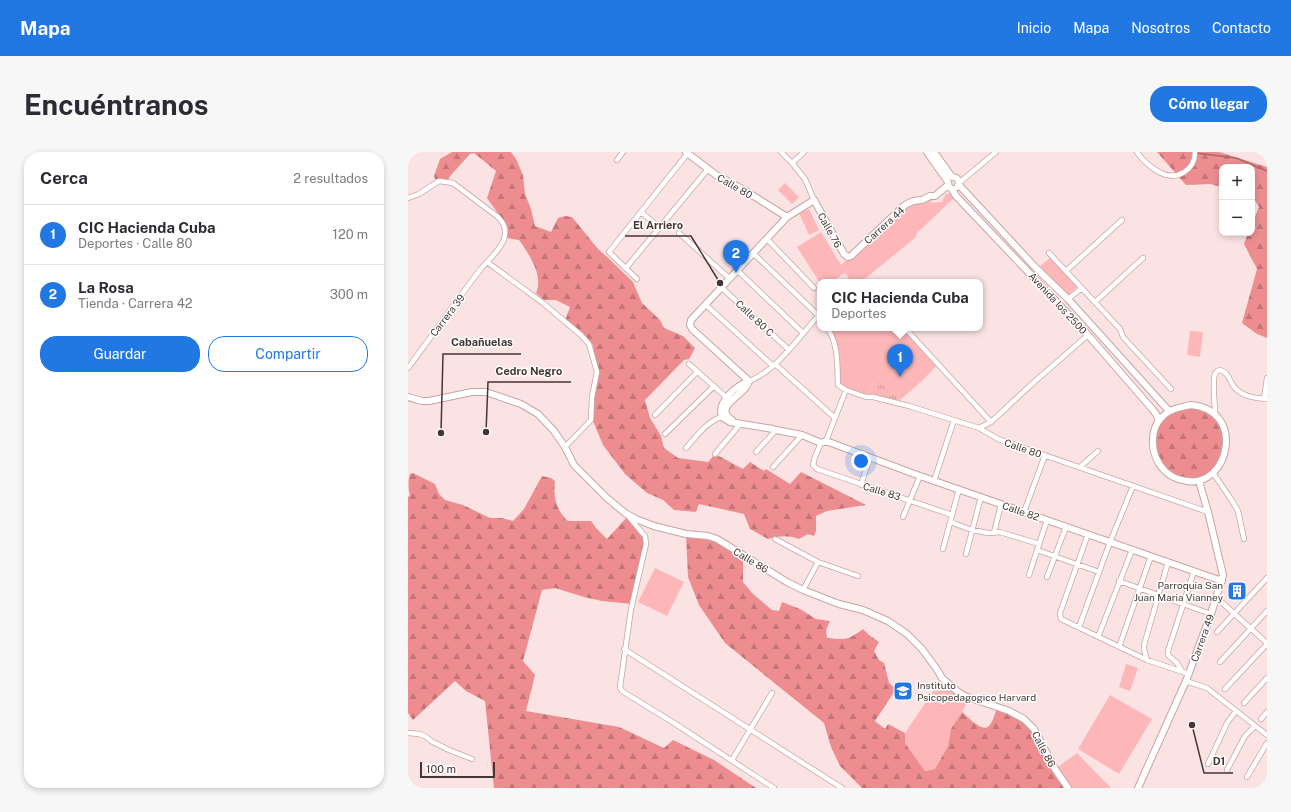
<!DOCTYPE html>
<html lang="es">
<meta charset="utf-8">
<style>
:root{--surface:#fff;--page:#f7f7f7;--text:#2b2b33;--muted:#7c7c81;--line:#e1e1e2;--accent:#2278e2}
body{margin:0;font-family:"Public Sans",sans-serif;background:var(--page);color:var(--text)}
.controls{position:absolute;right:12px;top:12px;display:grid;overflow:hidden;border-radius:8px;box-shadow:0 2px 6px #0003}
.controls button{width:36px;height:36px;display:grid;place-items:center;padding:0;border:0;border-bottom:1px solid var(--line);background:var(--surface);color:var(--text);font:20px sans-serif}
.scale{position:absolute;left:12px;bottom:10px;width:75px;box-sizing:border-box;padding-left:4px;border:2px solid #453636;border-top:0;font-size:11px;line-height:14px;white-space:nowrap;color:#453636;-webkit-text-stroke:3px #fff;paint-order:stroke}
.you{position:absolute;left:453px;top:309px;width:14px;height:14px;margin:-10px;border:3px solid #fff;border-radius:50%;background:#1a73e8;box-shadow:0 0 0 6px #1a73e833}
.badge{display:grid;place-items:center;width:26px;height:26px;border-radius:50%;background:var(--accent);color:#fff;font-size:13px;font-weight:700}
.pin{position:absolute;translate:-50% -33px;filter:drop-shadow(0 1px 2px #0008)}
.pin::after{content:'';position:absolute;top:21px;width:14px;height:12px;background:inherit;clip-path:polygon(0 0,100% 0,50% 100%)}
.popup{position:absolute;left:409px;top:127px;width:166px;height:52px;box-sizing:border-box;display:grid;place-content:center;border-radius:8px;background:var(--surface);filter:drop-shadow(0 1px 3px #0005);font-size:13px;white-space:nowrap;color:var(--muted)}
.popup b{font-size:15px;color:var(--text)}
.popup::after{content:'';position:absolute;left:50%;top:100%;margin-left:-8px;border:8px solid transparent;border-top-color:var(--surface)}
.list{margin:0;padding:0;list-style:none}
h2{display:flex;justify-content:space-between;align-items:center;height:52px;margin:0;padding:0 16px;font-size:17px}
h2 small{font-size:13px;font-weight:400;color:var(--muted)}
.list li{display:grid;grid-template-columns:26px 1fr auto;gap:12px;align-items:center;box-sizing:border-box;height:60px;padding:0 16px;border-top:1px solid var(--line)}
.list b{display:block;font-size:15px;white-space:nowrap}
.list p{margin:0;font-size:13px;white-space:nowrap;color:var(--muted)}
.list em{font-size:13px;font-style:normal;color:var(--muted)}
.actions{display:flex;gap:8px;padding:12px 16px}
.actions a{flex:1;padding:9px 0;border:1px solid var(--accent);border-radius:16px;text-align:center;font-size:14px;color:var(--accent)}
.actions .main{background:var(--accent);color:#fff}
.map{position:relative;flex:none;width:859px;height:636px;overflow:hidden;border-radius:16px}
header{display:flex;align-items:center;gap:24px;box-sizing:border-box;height:56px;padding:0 20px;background:var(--accent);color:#fff}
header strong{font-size:19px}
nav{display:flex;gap:22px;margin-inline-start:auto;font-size:14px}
.intro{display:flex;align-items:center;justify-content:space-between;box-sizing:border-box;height:96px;padding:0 24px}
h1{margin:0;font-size:28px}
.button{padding:10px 18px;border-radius:16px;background:var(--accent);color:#fff;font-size:14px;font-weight:700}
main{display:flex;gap:24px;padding:0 24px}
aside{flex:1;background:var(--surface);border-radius:16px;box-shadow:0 2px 6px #0003}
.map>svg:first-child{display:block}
.grass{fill:#fdb7b8}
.forest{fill:url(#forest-firs)}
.park{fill:url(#park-tufts)}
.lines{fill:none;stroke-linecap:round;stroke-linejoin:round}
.stream{stroke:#ac6668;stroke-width:1.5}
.street-casing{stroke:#c8a4a4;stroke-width:6}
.secondary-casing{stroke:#c8a4a4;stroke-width:8}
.street{stroke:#fff;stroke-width:4.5}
.secondary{stroke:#fff;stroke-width:6}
.labels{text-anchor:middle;stroke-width:3;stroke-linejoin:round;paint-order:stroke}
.street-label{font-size:10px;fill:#453636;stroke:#fff}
.poi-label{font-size:10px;fill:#453636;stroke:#fff;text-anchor:end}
.leader{fill:none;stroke:#453636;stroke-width:1.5}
.callout-dot{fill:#453636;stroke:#fff;stroke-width:1.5}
.callout-label{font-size:11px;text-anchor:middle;font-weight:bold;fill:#453636;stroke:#fff;stroke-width:3;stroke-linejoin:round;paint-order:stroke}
</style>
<header>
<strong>Mapa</strong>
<nav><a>Inicio</a><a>Mapa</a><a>Nosotros</a><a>Contacto</a></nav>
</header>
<div class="intro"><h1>Encuéntranos</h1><a class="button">Cómo llegar</a></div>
<main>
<aside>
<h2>Cerca<small>2 resultados</small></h2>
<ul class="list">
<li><span class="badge">1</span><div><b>CIC Hacienda Cuba</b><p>Deportes · Calle 80</p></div><em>120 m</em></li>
<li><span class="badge">2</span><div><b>La Rosa</b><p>Tienda · Carrera 42</p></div><em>300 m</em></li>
</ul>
<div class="actions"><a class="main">Guardar</a><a>Compartir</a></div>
</aside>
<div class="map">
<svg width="859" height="636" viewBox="0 0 859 636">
<defs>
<pattern id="forest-firs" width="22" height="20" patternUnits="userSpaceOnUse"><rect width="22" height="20" fill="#ed8d90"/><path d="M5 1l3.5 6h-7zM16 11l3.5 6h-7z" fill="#c27476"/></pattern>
<pattern id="park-tufts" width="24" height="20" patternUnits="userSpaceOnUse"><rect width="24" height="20" fill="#fdb7b8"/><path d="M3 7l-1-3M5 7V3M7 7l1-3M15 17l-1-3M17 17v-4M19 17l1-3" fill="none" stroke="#cf9696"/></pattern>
</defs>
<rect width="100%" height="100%" fill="#fbe3e3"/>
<path class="grass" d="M 377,31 L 391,45 L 384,52 L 370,38 Z
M 540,41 L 547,45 L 509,81 L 508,85 L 458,126 L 454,127 L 452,130 L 434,130 L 441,126 L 437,121 L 423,130 L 412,130 L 412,131 L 389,95 L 413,80 L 433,113 L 465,83 L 502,53 L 522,44 L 525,49 L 521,51 L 534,50 L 537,43 Z
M 401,57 L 411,78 L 401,83 L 391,61 Z
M 642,106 L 670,134 L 660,144 L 632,114 Z
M 420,176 L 497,176 L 530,212 L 515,228 L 492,248 L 469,223 L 458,245 L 430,233 L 429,189 L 425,187 Z
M 782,179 L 795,180 L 792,205 L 779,203 Z
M 247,416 L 276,430 L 259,464 L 230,450 Z
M 718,512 L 730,516 L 722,539 L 711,535 Z
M 534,526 L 562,545 L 554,560 L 543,577 L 540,594 L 527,617 L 517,619 L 497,591 L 497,581 Z
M 702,543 L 744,567 L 711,622 L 670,597 Z
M 669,601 L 703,636 L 660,636 L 647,617 Z"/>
<path class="forest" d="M 44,0 L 103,0 L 108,7 L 115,23 L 117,42 L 123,57 L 127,74 L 143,80 L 150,66 L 157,64 L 164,65 L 190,97 L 198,104 L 225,130 L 234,151 L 252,168 L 256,176 L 275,184 L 287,196 L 281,207 L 276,208 L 237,248 L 242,266 L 253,284 L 256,296 L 270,306 L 300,310 L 307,302 L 335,317 L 342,310 L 356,319 L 358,317 L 382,332 L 393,320 L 458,353 L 419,359 L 408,364 L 408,379 L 406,384 L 400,382 L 391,387 C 380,383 371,384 360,387 L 342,377 L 336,362 L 291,352 L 288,360 L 266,358 L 255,348 L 239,341 L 217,322 L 195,293 L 185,269 L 184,245 L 189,220 L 185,193 L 157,169 L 162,155 L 148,148 L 136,148 L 128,141 C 136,124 121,102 111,88 L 98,86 L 99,74 L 79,46 L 88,19 L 66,1 L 62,2 L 43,23 L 39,29 L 27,27 L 26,24 L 32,7 Z
M 749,0 L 811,0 L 859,15 L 859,186 L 849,182 L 834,171 L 849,117 L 836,92 L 840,81 L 844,81 L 844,72 L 851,55 L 844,44 L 844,15 L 814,15 L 814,35 L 802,32 L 778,33 Z
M 782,253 L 807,261 L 818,285 L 811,314 L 791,329 L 761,323 L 745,299 L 747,275 L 761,259 Z
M 5,321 L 27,332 L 31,342 L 37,348 L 55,353 L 82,366 L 94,366 L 105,369 L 116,357 L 134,324 L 143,326 L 147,329 C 145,345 148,358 160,369 L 183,369 L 188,376 L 199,387 L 220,364 L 237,387 L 224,452 L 194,449 L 176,445 L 147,436 L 134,438 L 115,509 L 127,523 L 118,559 L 211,575 L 256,596 L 265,588 L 306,608 L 348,636 L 86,636 L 77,549 L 58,539 L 47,529 L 5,568 L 0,561 L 0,345 L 2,343 C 0,338 0,327 2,322 Z
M 278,382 L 309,387 L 335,403 L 335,430 L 344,441 L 364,458 L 371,459 L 374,450 L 392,457 L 408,467 L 422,469 L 418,478 L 419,486 C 438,488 440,488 455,477 L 461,483 L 471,490 L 466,499 L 471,508 L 476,511 L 481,531 L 488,537 L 467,569 L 477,577 L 480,572 L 497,581 L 497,591 L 517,619 L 527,617 L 540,594 L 543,577 L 554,560 C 560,565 574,581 581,574 C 585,570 587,561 589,556 L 620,571 L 660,636 L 454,636 L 432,614 L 423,595 L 416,571 L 317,491 L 291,453 L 280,425 Z"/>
<path class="park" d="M 469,223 L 492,248 L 490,251 L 458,245 Z"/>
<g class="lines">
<path class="stream" d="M 788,1 L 828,6 L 859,19"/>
<g class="street-casing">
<path id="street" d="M 373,0 L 384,11 L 397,27 L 406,48
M 729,0 C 734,8 744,17 753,21 C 769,29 787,18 787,0
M 858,0 L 859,0
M 209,8 L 215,0
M 384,11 L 396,0
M 551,31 L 588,0
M 0,46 L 11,42 L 31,29 L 45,31 L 90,65 C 96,71 99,77 96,87 C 92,99 80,108 72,118 C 47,150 24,184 0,216
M 233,60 L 251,75
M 271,81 L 321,126
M 359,87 L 406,136
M 345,101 L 412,165
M 641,101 L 712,177 L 715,185 L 763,237
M 79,110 L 135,151 L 173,183 L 181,192 L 189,220 L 184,245 L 183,268 L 157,295
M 218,116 L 300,17
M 329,118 L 395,181
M 658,119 L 714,68
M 229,127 L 201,100 L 280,1
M 454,129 L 455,130
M 313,135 L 380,197
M 660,147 L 674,136
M 687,150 L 735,106
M 297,152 L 365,214
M 419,176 C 431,192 429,214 430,233 L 438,238 L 458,245 L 465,245 L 501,254 L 571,276 L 590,287 L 800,360
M 497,176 L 583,270
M 281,212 L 319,246
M 367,212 L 427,266
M 341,229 C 366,221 392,184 410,164
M 856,247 L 859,226
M 807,261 C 807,252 804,229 807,222 C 809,219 809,219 812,218 C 821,221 821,228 826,235 C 835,245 847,246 859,247
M 247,263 L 289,220
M 571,276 L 583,270 L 625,231 L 680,183
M 257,282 L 306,234
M 418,289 L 438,238
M 413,291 L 407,305 L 405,313 L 409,317 L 544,363
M 278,296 C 288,285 299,269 314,265
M 348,300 L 368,278
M 307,302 L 333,271
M 365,315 L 394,283
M 672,315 L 690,299
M 805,321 L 823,347 L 830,359 L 836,387
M 526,329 L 546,268
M 453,333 L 462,305
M 616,360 L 637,303
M 221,365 L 237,384 L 238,392 L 223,457 L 212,535 L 214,539 L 266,571 L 366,636
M 495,365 L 512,324
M 542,370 L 564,378 L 580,381 L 592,380 L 631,392
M 586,381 L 593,352
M 680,382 L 652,461 L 653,467 L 739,508 L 781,522
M 367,387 L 410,410 L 450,424
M 535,397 L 551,337
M 629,398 L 691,420
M 558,402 L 573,345
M 621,423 L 639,368
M 639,425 L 658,375
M 711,429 L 803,462
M 395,438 L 410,410
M 809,446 L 859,491
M 671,475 L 702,390 L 725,334
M 809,480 L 859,426
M 690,485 L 724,398
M 711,495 L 743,404
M 216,497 L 434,636
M 739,508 L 736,497 L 736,493 L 760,410
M 812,510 L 859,459
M 774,519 L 769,511 L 760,503 L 760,499 L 786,419
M 778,529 L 799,536 L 859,583
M 817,537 L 859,492
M 836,551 L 859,526
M 853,567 L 859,560
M 0,581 L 11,582 L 17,584 L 23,589 L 41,598 L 64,607
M 324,608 L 364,541
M 800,612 L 819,571 L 828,559
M 819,618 L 837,584 L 847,574
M 839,625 L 859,591"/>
</g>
<g class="secondary-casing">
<path id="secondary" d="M 278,0 L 308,23 L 336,38 L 379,65
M 519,0 L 540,30 L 541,35 L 544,37 L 548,44 L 680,183 L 745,258 L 748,262 L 751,269
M 526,0 L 544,25 C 548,25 551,27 551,31 L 549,35
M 551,33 L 627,115 L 660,147 L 761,259
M 341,229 C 328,234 309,249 314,265 L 322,270 L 365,277 L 368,278 L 394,283 L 413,291 L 418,289 L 512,324 L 814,429
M 341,229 L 284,177 L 282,173 L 283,168 L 379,65 L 406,48 L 436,102 L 440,105 L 443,104 L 497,53 L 505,49 L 514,48 L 522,44 L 527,44 L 540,33
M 0,245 L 14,249 L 21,249 L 64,240 L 78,240 L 113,252 L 130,262 L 146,279 L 157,295 L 166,313 L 199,346 L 217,361 L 228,367 L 246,374 L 278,382 L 300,384 L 309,387 L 379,430 L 395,438 L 431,452 L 455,458 L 480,469 L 499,482 L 514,497 L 528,516 L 534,526 L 550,540 L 557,544 L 601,559 L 616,567 L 626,577 L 647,617 L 660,636
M 782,253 C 839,257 821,336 779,329 C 771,328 763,325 757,319 C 741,303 739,272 762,259 C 768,256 775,255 782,253 Z
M 324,268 C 305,257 332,244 338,235 C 339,234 340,231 341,229
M 730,636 L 778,529 L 803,462 L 815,423 L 800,360 L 791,329"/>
</g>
<use href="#street" class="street"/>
<use href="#secondary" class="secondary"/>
</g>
<defs>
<g id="building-square" transform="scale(1)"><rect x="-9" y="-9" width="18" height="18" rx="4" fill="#2278e2" stroke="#fff"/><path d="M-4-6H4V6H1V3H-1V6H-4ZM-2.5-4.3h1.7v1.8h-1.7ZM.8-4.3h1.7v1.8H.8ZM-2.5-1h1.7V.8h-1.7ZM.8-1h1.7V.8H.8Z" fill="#fff"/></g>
<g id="school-square" transform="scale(1)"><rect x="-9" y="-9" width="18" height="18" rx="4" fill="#2278e2" stroke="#fff"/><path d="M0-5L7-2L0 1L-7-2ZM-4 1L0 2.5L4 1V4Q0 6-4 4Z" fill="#fff"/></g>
</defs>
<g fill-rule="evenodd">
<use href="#building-square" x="829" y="439"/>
<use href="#school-square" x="495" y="539"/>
</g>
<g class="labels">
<g class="street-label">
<text transform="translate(327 34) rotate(30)" y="4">Calle 80</text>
<text transform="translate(476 73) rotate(-42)" y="4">Carrera 44</text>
<text transform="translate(422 78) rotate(61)" y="4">Calle 76</text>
<text transform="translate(650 151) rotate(47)" y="4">Avenida los 2500</text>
<text transform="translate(39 163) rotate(-53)" y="4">Carrera 39</text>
<text transform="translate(347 166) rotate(43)" y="4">Calle 80 C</text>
<text transform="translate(615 296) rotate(19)" y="4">Calle 80</text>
<text transform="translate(474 339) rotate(17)" y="4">Calle 83</text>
<text transform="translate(613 359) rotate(19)" y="4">Calle 82</text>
<text transform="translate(343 408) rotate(31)" y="4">Calle 86</text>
<text transform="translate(794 486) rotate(-70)" y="4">Carrera 49</text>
<text transform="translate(636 597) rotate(62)" y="4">Calle 86</text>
</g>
<g class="poi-label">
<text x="815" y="437">Parroquia San<tspan x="815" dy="12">Juan Maria Vianney</tspan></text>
<text x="509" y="537" text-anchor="start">Instituto<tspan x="509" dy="12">Psicopedagogico Harvard</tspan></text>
</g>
</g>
<path class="leader" d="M312 131L283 84H217M33 281L35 202H113M78 280L80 230H163M784 573L796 621H825"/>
<g class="callout-dot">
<circle cx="312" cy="131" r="4"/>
<circle cx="33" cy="281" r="4"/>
<circle cx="78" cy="280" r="4"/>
<circle cx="784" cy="573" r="4"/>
</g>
<g class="callout-label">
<text x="250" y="77">El Arriero</text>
<text x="74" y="194">Cabañuelas</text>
<text x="121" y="223">Cedro Negro</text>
<text x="811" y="613">D1</text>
</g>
</svg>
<div class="controls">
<button>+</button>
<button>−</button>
</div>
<div class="scale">100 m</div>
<div class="you"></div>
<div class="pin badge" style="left:492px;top:225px">1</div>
<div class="popup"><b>CIC Hacienda Cuba</b>Deportes</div>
<div class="pin badge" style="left:328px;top:121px">2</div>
</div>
</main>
